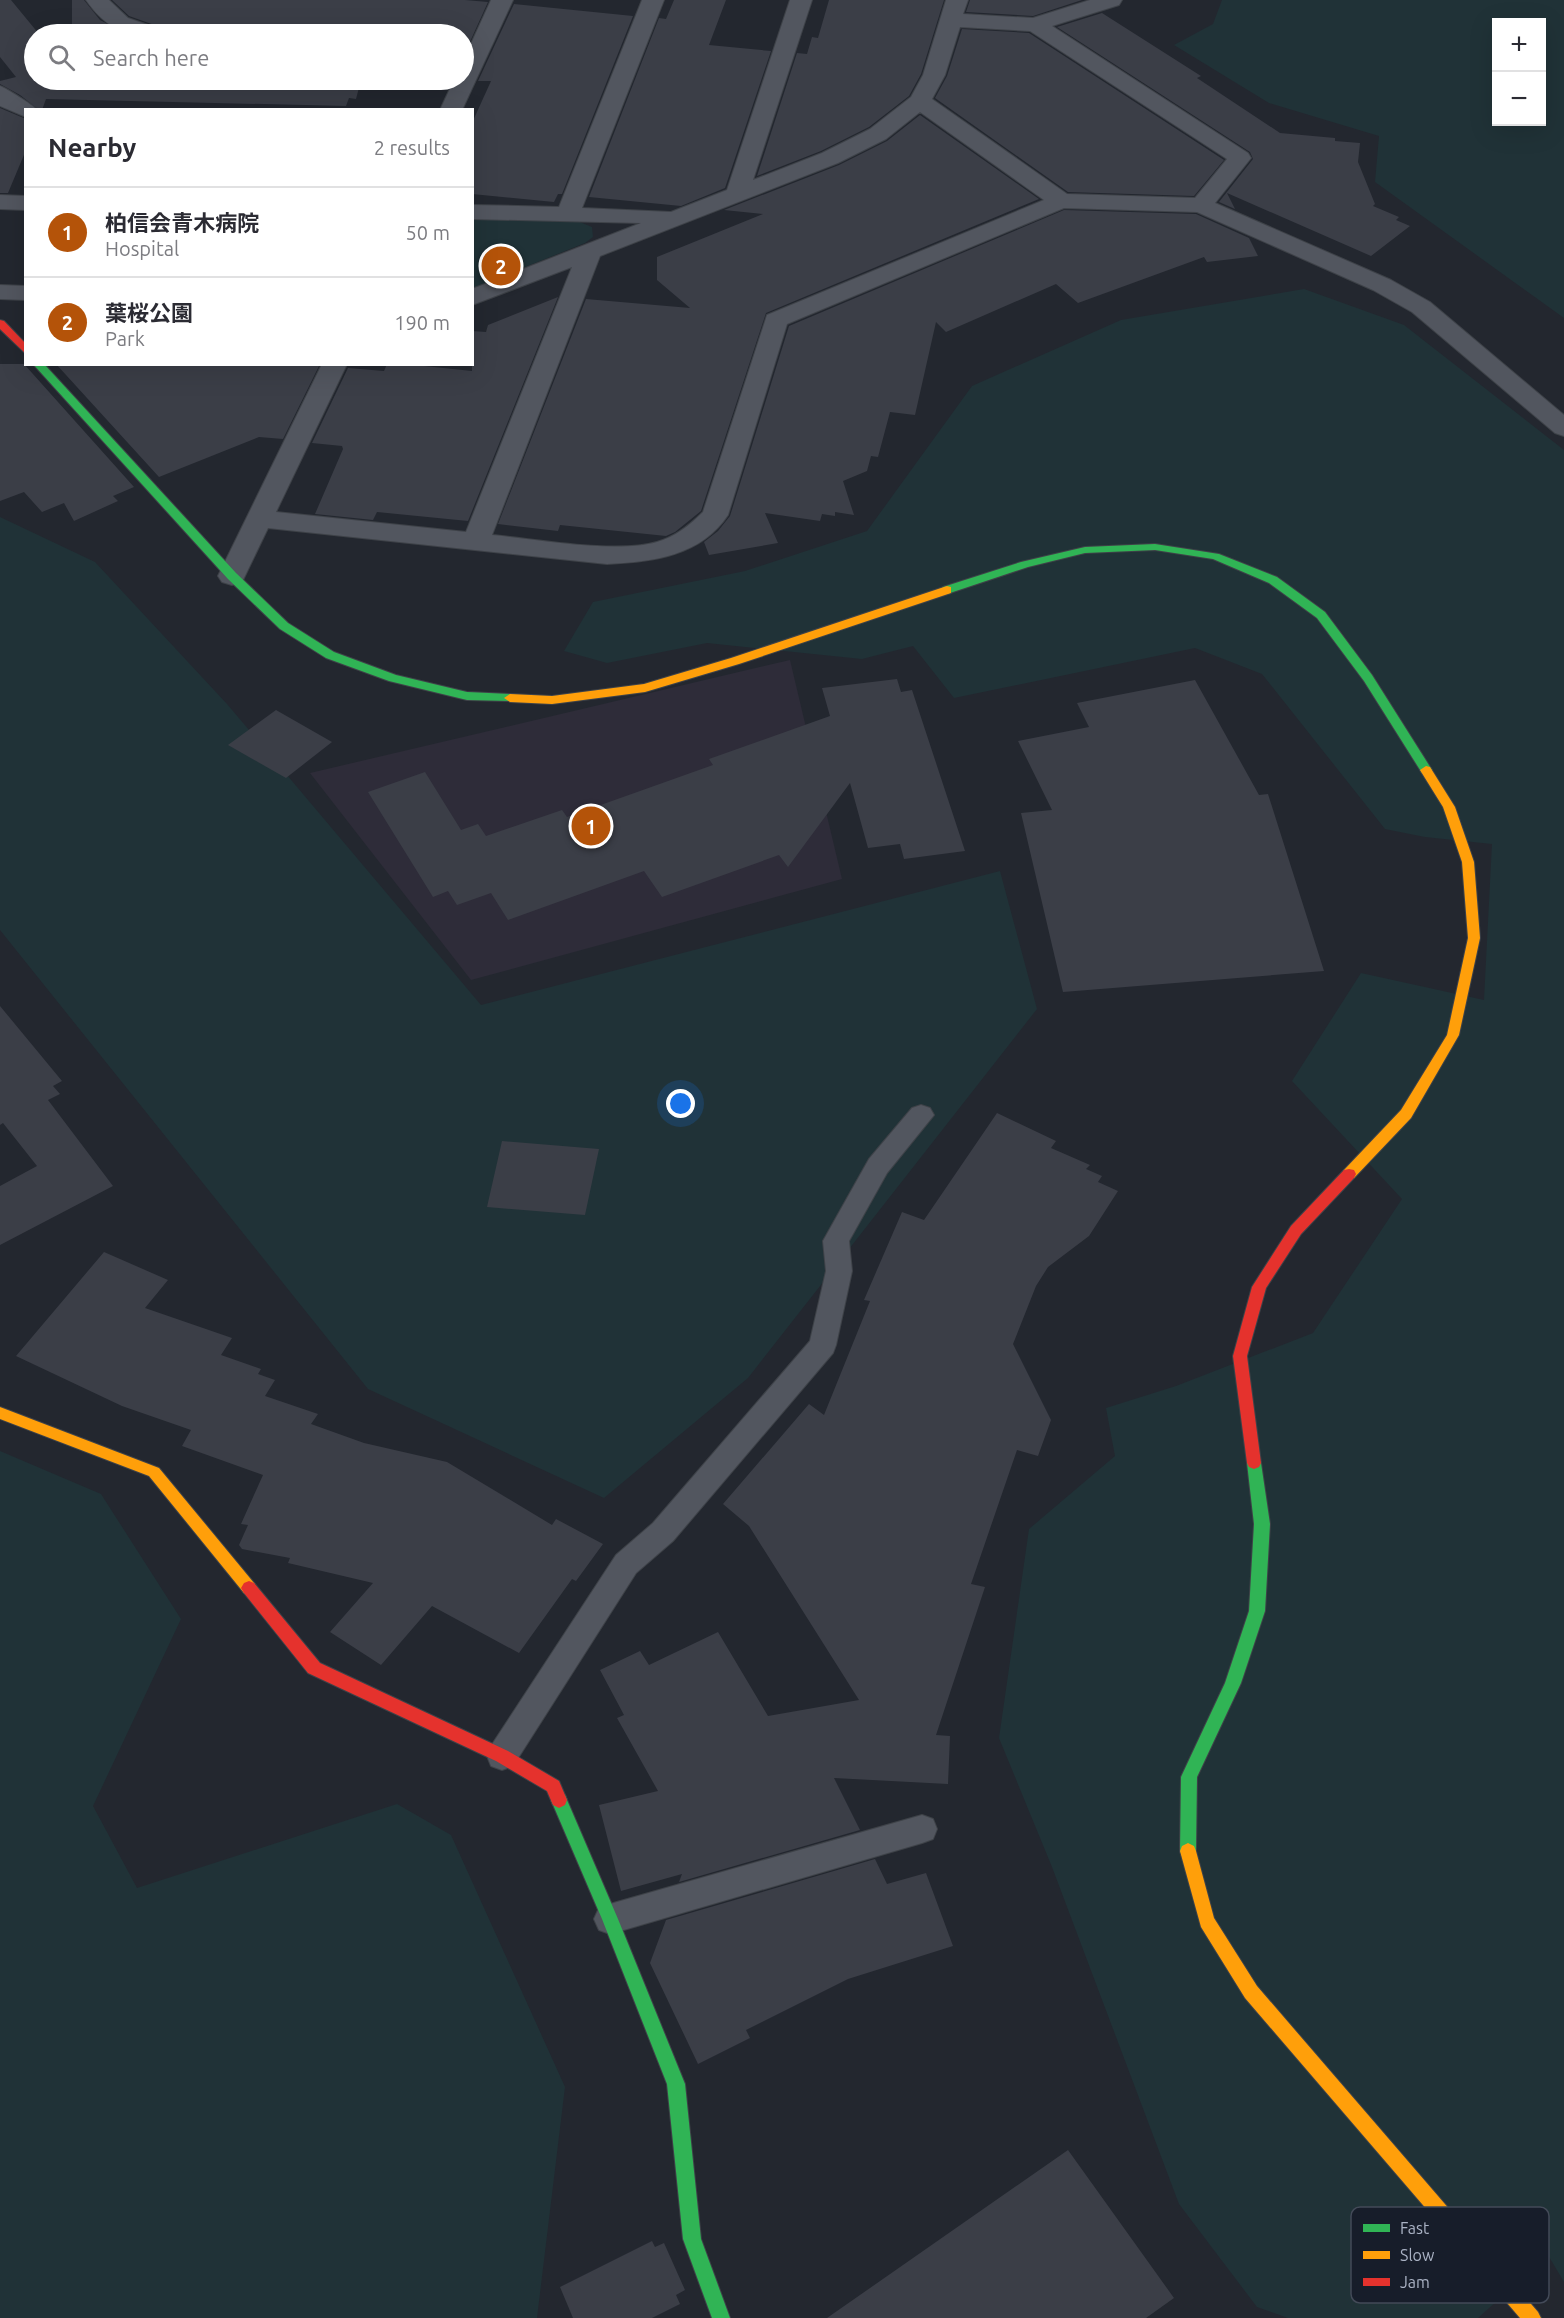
<!DOCTYPE html>
<meta charset="utf-8">
<style>
:root{--surface:#fff;--page:#f7f7f7;--text:#2b2b33;--muted:#7c7c81;--line:#e1e1e2;--accent:#b45309}
body{margin:0;font-family:Ubuntu,"Noto Sans JP",sans-serif;background:var(--page);color:var(--text)}
.controls{position:absolute;right:18px;top:18px;display:grid;overflow:hidden;border-radius:0px;box-shadow:0 6px 24px #0002}
.controls button{width:54px;height:54px;display:grid;place-items:center;padding:0;border:0;border-bottom:2px solid var(--line);background:var(--surface);color:var(--text);font:30px sans-serif}
.you{position:absolute;left:681px;top:1104px;width:21px;height:21px;margin:-15px;border:4px solid #fff;border-radius:50%;background:#1a73e8;box-shadow:0 0 0 9px #1a73e833}
.badge{display:grid;place-items:center;width:39px;height:39px;border-radius:50%;background:var(--accent);color:#fff;font-size:20px;font-weight:700}
.pin{position:absolute;translate:-50% -50%;border:3px solid #fff;box-shadow:0 2px 6px #0006}
.list{margin:0;padding:0;list-style:none}
h2{display:flex;justify-content:space-between;align-items:center;height:78px;margin:0;padding:0 24px;font-size:26px}
h2 small{font-size:20px;font-weight:400;color:var(--muted)}
.list li{display:grid;grid-template-columns:39px 1fr auto;gap:18px;align-items:center;box-sizing:border-box;height:90px;padding:0 24px;border-top:2px solid var(--line)}
.list b{display:block;font-size:22px;white-space:nowrap}
.list p{margin:0;font-size:20px;white-space:nowrap;color:var(--muted)}
.list em{font-size:20px;font-style:normal;color:var(--muted)}
.icon{flex:none;width:33px;height:33px;fill:none;stroke:currentColor;stroke-width:2;stroke-linecap:round;stroke-linejoin:round}
.map{position:relative;flex:none;width:1564px;height:2318px;overflow:hidden}
.search{position:absolute;background:var(--surface);box-shadow:0 6px 24px #0002;left:24px;top:24px;width:450px;height:66px;display:flex;align-items:center;gap:15px;box-sizing:border-box;padding:0 21px;border-radius:33px;color:var(--muted);font-size:22px}
.panel{position:absolute;background:var(--surface);box-shadow:0 6px 24px #0002;left:24px;top:108px;width:450px;height:258px;border-radius:0px}
.map>svg:first-child{display:block}
.medical{fill:#2e2c39}
.green{fill:#203237;fill-rule:evenodd}
.building{fill:#3b3e47}
.lines{fill:none;stroke-linecap:round;stroke-linejoin:round}
.lane-casing{stroke:#3e4248;stroke-width:2}
.street-casing{stroke:#3e4248;stroke-width:2}
.fast-casing{stroke:#3e4248;stroke-width:2}
.slow-casing{stroke:#3e4248;stroke-width:2}
.jam-casing{stroke:#3e4248;stroke-width:2}
.lane{fill:#52565f;fill-rule:evenodd}
.street{fill:#52565f;fill-rule:evenodd}
.fast{fill:#30b455;fill-rule:evenodd}
.slow{fill:#ff9f0a;fill-rule:evenodd}
.jam{fill:#e5322d;fill-rule:evenodd}
.key{fill:#171d2a;stroke:#434a58;stroke-width:1.5}
.key-label{font-size:16px;fill:#aab2c4}
</style>
<div class="map">
<svg width="1564" height="2318" viewBox="0 0 1564 2318">
<rect width="100%" height="100%" fill="#23272f"/>
<path class="medical" d="M 790,660 L 842,879 L 471,980 L 310,773 Z"/>
<path class="green" d="M 1222,0 L 1564,0 L 1564,318 L 1375,182 L 1379,136 L 1269,103 L 1174,45 L 1213,24 ZM 1542,22 L 1542,122 L 1496,122 L 1496,22 Z
M 473,217 L 577,221 L 592,227 L 593,237 L 585,243 L 473,288 Z
M 1304,289 L 1404,325 L 1564,450 L 1564,2282 L 1548,2255 L 1478,2318 L 1288,2318 L 1257,2307 L 1179,2204 L 1052,1867 L 999,1738 L 1029,1529 L 1115,1456 L 1106,1408 L 1176,1386 L 1313,1333 L 1402,1199 L 1292,1081 L 1361,973 L 1484,1000 L 1492,844 L 1425,837 L 1385,829 L 1262,674 L 1195,648 L 954,698 L 913,646 L 862,659 L 707,643 L 607,663 L 564,651 L 593,602 L 745,571 L 867,531 L 972,386 L 1121,320 Z
M 0,517 L 95,562 L 227,704 L 481,1005 L 1000,871 L 1037,1009 L 748,1378 L 604,1498 L 368,1389 L 0,930 Z
M 0,1451 L 101,1494 L 181,1619 L 93,1806 L 137,1888 L 397,1804 L 451,1835 L 565,2087 L 537,2318 L 0,2318 Z"/>
<path class="building" d="M 0,0 L 11,0 L 39,34 L 34,34 L 34,80 L 361,80 L 356,99 L 349,98 L 346,106 L 46,99 L 42,110 L 39,110 L 20,95 L 0,84 L 0,81 L 16,77 L 0,57 Z
M 72,0 L 84,0 L 100,20 L 127,34 L 72,34 Z
M 112,0 L 465,0 L 488,2 L 464,55 L 464,34 L 164,34 L 160,27 L 129,16 Z
M 674,0 L 726,0 L 709,45 L 771,51 L 725,188 L 681,206 L 589,197 L 659,18 L 666,19 Z
M 829,0 L 944,0 L 921,74 L 909,96 L 869,127 L 821,151 L 757,176 L 797,53 L 807,54 L 812,37 L 818,38 Z
M 970,0 L 1082,0 L 1033,16 L 966,12 Z
M 514,4 L 633,16 L 562,194 L 558,194 L 554,202 L 472,194 L 472,123 L 491,81 L 478,81 Z
M 1102,13 L 1201,76 L 1197,78 L 1280,133 L 1335,138 L 1335,141 L 1360,143 L 1358,162 L 1375,204 L 1373,206 L 1399,217 L 1396,220 L 1410,226 L 1371,256 L 1227,193 L 1235,209 L 1219,202 L 1253,159 L 1250,152 L 1057,27 Z
M 962,29 L 1029,33 L 1224,160 L 1194,196 L 1068,192 L 935,98 L 947,76 Z
M 0,108 L 26,119 L 26,150 L 8,193 L 0,193 Z
M 920,115 L 1039,199 L 766,313 L 701,511 L 675,532 L 666,536 L 560,525 L 558,531 L 498,524 L 586,299 L 690,308 L 657,280 L 657,257 L 763,214 L 724,210 L 839,165 L 887,141 Z
M 1064,210 L 1196,214 L 1249,238 L 1258,256 L 1207,262 L 1204,257 L 1078,303 L 1056,284 L 946,332 L 936,322 L 915,415 L 890,412 L 878,457 L 871,456 L 867,471 L 843,481 L 854,515 L 835,512 L 835,516 L 822,514 L 820,521 L 765,513 L 778,543 L 709,555 L 704,542 L 718,531 L 730,516 L 789,326 Z
M 558,297 L 468,521 L 377,512 L 373,520 L 315,514 L 343,449 L 342,446 L 312,443 L 348,368 L 384,371 L 387,364 L 405,364 L 472,371 L 472,331 L 486,332 L 488,325 Z
M 0,364 L 24,364 L 134,487 L 113,496 L 118,501 L 74,521 L 64,503 L 42,512 L 24,492 L 0,501 Z
M 56,364 L 303,364 L 319,366 L 283,439 L 259,437 L 159,477 Z
M 897,679 L 901,692 L 912,690 L 965,851 L 904,859 L 900,844 L 868,848 L 850,783 L 788,867 L 779,855 L 662,897 L 644,871 L 508,920 L 491,893 L 457,905 L 448,891 L 433,897 L 368,792 L 425,772 L 461,830 L 478,824 L 486,836 L 562,810 L 567,817 L 713,765 L 709,759 L 830,716 L 822,688 Z
M 1195,680 L 1259,795 L 1268,794 L 1324,971 L 1063,992 L 1021,813 L 1052,810 L 1018,741 L 1089,727 L 1077,703 Z
M 276,710 L 332,742 L 286,778 L 228,745 Z
M 0,1006 L 62,1081 L 53,1086 L 60,1094 L 48,1100 L 113,1186 L 0,1245 L 0,1186 L 37,1166 L 3,1123 L 0,1125 Z
M 997,1113 L 1056,1141 L 1051,1148 L 1090,1165 L 1086,1169 L 1102,1176 L 1098,1182 L 1118,1191 L 1089,1236 L 1048,1267 L 1036,1286 L 1013,1344 L 1051,1420 L 1038,1456 L 1017,1450 L 971,1584 L 985,1587 L 936,1735 L 950,1736 L 948,1784 L 834,1778 L 860,1830 L 679,1882 L 682,1874 L 621,1891 L 599,1805 L 658,1791 L 617,1718 L 624,1715 L 600,1670 L 640,1651 L 649,1665 L 718,1632 L 768,1716 L 859,1700 L 749,1526 L 723,1504 L 809,1404 L 824,1415 L 870,1301 L 864,1300 L 902,1212 L 924,1220 Z
M 502,1141 L 599,1149 L 585,1215 L 487,1207 Z
M 104,1252 L 168,1280 L 145,1308 L 232,1338 L 221,1355 L 261,1369 L 258,1374 L 275,1380 L 265,1396 L 318,1414 L 311,1424 L 364,1443 L 447,1462 L 552,1525 L 556,1519 L 603,1544 L 576,1581 L 572,1579 L 519,1653 L 432,1606 L 381,1665 L 330,1632 L 373,1583 L 288,1563 L 290,1558 L 242,1549 L 239,1545 L 248,1525 L 241,1524 L 263,1475 L 182,1446 L 191,1430 L 122,1406 L 16,1356 Z
M 875,1859 L 887,1884 L 926,1873 L 953,1946 L 848,1979 L 746,2030 L 750,2038 L 698,2064 L 650,1963 L 666,1920 Z
M 1068,2150 L 1174,2298 L 1146,2318 L 827,2318 Z
M 652,2241 L 655,2247 L 664,2243 L 685,2290 L 676,2295 L 680,2304 L 652,2318 L 573,2318 L 560,2287 Z"/>
<g class="lines">
<g class="lane-casing">
<path id="lane" d="M 921,1105 L 930,1108 L 934,1115 L 887,1173 L 849,1241 L 852,1271 L 836,1345 L 833,1353 L 673,1541 L 636,1573 L 513,1766 L 502,1770 L 491,1766 L 487,1756 L 491,1746 L 616,1555 L 653,1523 L 810,1341 L 826,1271 L 823,1241 L 869,1159 L 912,1108 Z
M 922,1815 L 933,1819 L 937,1829 L 933,1839 L 922,1843 L 610,1934 L 599,1930 L 594,1919 L 599,1908 L 610,1904 Z"/>
</g>
<g class="street-casing">
<path id="street" d="M 86,0 L 109,0 L 128,18 L 159,29 L 162,34 C 128,38 106,29 86,0 Z
M 491,0 L 513,0 L 462,110 L 440,110 L 454,80 L 464,80 L 464,59 Z
M 642,0 L 664,0 L 582,208 L 671,212 L 727,190 L 790,0 L 812,0 L 753,180 L 822,153 L 870,129 L 911,97 L 923,75 L 946,0 L 968,0 L 963,14 L 1033,18 L 1090,0 L 1122,0 L 1119,5 L 1052,26 L 1248,153 L 1251,158 L 1215,203 L 1391,280 L 1430,302 L 1564,415 L 1564,436 L 1555,433 L 1412,312 L 1373,290 L 1197,212 L 1064,208 L 787,324 L 728,515 C 701,556 652,562 607,564 L 268,528 L 242,582 L 232,585 L 222,582 L 218,576 L 322,364 L 347,364 L 276,512 L 466,532 L 572,267 L 472,305 L 472,289 L 641,223 L 472,219 L 472,205 L 559,207 ZM 960,27 L 1030,31 L 1227,159 L 1195,198 L 1067,194 L 932,99 L 945,75 ZM 920,112 L 1044,200 L 767,315 L 703,512 C 690,525 675,537 657,542 C 615,554 537,539 492,535 L 600,256 L 838,163 L 886,139 Z
M 0,86 C 6,88 33,105 37,110 L 26,110 L 26,117 L 0,106 Z
M 0,195 L 26,196 L 26,210 L 0,209 Z
M 0,285 L 26,286 L 26,300 L 0,299 Z"/>
</g>
<g class="fast-casing">
<path id="fast" d="M 33,364 L 44,364 L 236,573 L 288,623 L 334,652 L 396,675 L 467,692 L 510,694 L 516,698 L 514,701 L 467,700 L 389,681 L 326,658 L 280,629 L 228,579 Z
M 1155,544 L 1219,554 L 1277,577 L 1325,612 L 1372,675 L 1432,770 L 1430,773 L 1422,773 L 1364,681 L 1317,618 L 1269,583 L 1213,559 L 1155,550 L 1085,553 L 1028,567 L 947,594 L 941,590 L 943,587 L 1021,562 L 1085,547 Z
M 1254,1457 L 1259,1459 L 1261,1463 L 1270,1524 L 1265,1611 L 1241,1683 L 1197,1777 L 1196,1851 L 1194,1856 L 1188,1859 L 1182,1856 L 1180,1851 L 1181,1777 L 1225,1683 L 1249,1611 L 1254,1524 L 1247,1463 L 1249,1459 Z
M 559,1792 L 565,1795 L 567,1800 L 618,1919 L 685,2084 L 701,2239 L 730,2318 L 712,2318 L 683,2239 L 667,2084 L 602,1919 L 551,1800 L 553,1795 Z"/>
</g>
<g class="slow-casing">
<path id="slow" d="M 947,586 L 951,587 L 951,593 L 739,664 L 645,692 L 552,704 L 510,702 L 504,698 L 510,694 L 552,696 L 644,684 L 731,658 Z
M 1426,766 L 1430,767 L 1455,807 L 1474,862 L 1480,938 L 1459,1035 L 1411,1118 L 1354,1178 L 1344,1178 L 1342,1174 L 1344,1170 L 1401,1110 L 1447,1035 L 1468,938 L 1462,862 L 1443,807 L 1420,770 Z
M 0,1407 L 159,1468 L 254,1583 L 257,1588 L 254,1593 L 249,1595 L 244,1593 L 149,1476 L 0,1419 Z
M 1188,1843 L 1194,1846 L 1196,1851 L 1214,1918 L 1257,1986 L 1538,2312 L 1541,2318 L 1520,2318 L 1245,1998 L 1201,1927 L 1180,1851 L 1182,1846 Z"/>
</g>
<g class="jam-casing">
<path id="jam" d="M 0,320 L 4,321 L 26,344 L 26,354 L 0,329 Z
M 1349,1169 L 1354,1170 L 1356,1174 L 1354,1178 L 1301,1234 L 1266,1288 L 1247,1356 L 1261,1463 L 1259,1467 L 1254,1469 L 1249,1467 L 1247,1463 L 1233,1356 L 1252,1287 L 1291,1226 L 1344,1170 Z
M 249,1581 L 254,1583 L 320,1663 L 508,1751 L 559,1781 L 567,1800 L 565,1805 L 559,1808 L 553,1805 L 547,1791 L 496,1761 L 308,1673 L 244,1593 L 241,1588 L 244,1583 Z"/>
</g>
<use href="#lane" class="lane"/>
<use href="#street" class="street"/>
<use href="#fast" class="fast"/>
<use href="#slow" class="slow"/>
<use href="#jam" class="jam"/>
</g>
<rect x="1351" y="2207" width="198" height="96" rx="9" class="key"/>
<rect x="1363" y="2224" width="27" height="8" fill="#30b455"/>
<rect x="1363" y="2251" width="27" height="8" fill="#ff9f0a"/>
<rect x="1363" y="2278" width="27" height="8" fill="#e5322d"/>
<g class="key-label">
<text x="1400" y="2234">Fast</text>
<text x="1400" y="2261">Slow</text>
<text x="1400" y="2288">Jam</text>
</g>
</svg>
<div class="controls">
<button>+</button>
<button>−</button>
</div>
<div class="you"></div>
<div class="pin badge" style="left:591px;top:826px">1</div>
<div class="pin badge" style="left:501px;top:266px">2</div>
<div class="search"><svg class="icon" aria-label="search" viewBox="0 0 24 24"><circle cx="10" cy="10" r="6"/><path d="M15 15l6 6"/></svg>Search here</div>
<section class="panel">
<h2>Nearby<small>2 results</small></h2>
<ul class="list">
<li><span class="badge">1</span><div><b>柏信会青木病院</b><p>Hospital</p></div><em>50 m</em></li>
<li><span class="badge">2</span><div><b>葉桜公園</b><p>Park</p></div><em>190 m</em></li>
</ul>
</section>
</div>
